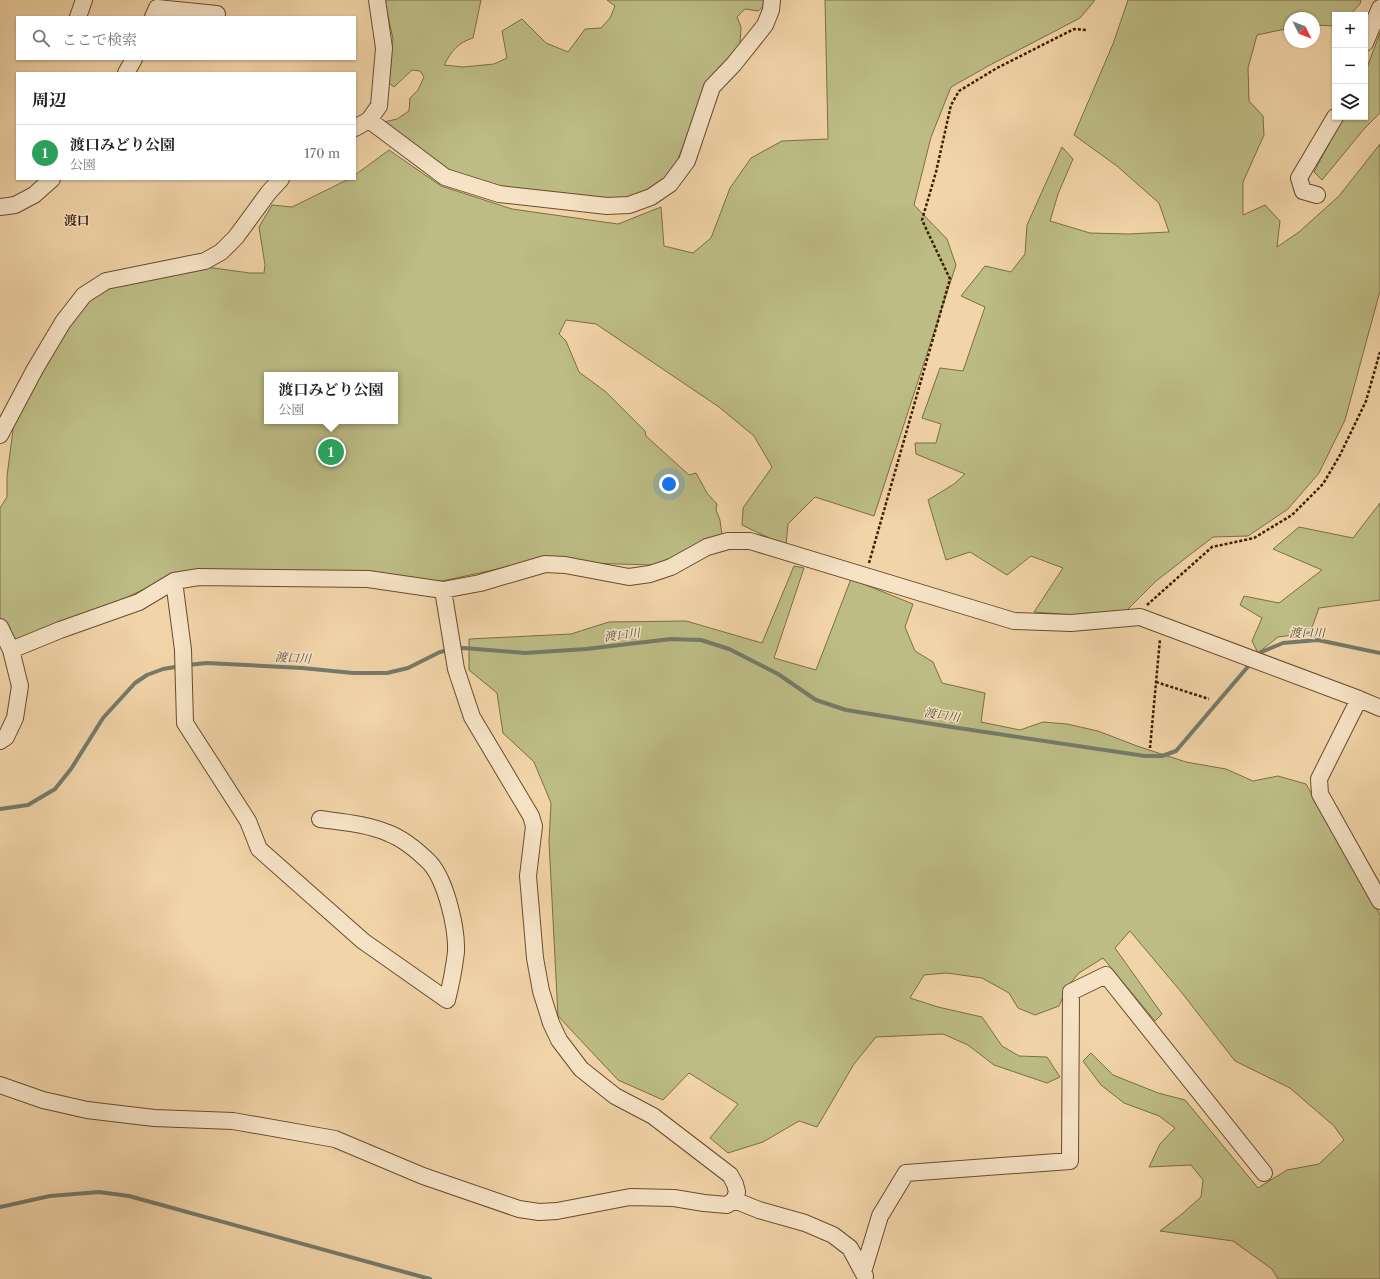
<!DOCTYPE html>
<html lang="ja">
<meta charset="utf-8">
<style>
:root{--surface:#fff;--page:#f2f2f2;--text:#202124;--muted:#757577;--line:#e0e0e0;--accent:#2563eb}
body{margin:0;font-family:"Libre Caslon Text","Noto Serif JP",serif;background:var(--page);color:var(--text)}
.controls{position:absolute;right:12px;top:12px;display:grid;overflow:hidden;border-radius:0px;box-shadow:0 1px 3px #0004}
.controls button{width:36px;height:36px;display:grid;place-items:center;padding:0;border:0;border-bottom:1px solid var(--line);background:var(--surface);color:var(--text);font:20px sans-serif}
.compass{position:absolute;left:1284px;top:12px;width:36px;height:36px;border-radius:50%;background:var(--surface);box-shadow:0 1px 3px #0004;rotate:132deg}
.you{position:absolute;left:669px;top:484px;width:14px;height:14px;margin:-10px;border:3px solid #fff;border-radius:50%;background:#1a73e8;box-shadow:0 0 0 6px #1a73e833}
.badge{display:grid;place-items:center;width:26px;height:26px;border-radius:50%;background:var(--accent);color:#fff;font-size:13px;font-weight:700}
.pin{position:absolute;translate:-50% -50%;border:2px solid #fff;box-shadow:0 1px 4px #0006}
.popup{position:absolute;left:264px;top:372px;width:134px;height:52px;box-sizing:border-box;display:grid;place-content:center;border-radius:0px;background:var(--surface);filter:drop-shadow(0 1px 3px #0005);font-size:13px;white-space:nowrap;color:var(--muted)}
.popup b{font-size:15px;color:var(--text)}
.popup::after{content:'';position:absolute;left:50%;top:100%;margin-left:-8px;border:8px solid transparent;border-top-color:var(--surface)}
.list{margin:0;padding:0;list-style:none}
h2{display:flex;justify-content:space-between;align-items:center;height:52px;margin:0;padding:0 16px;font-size:17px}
h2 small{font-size:13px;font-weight:400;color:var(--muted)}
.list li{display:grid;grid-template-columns:26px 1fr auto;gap:12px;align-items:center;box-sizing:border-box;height:56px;padding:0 16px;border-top:1px solid var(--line)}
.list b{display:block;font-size:15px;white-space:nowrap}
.list p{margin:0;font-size:13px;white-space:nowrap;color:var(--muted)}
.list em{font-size:13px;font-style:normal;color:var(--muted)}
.icon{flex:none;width:22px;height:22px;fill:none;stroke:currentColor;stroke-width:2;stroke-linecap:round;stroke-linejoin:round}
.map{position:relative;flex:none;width:1380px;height:1279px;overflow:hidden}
.search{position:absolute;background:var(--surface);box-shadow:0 1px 3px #0004;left:16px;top:16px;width:340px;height:44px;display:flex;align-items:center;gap:10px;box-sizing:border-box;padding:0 14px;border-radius:0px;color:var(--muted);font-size:15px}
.panel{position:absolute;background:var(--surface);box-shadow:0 1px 3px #0004;left:16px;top:72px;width:340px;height:108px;border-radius:0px}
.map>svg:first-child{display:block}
.green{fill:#bdbc85;stroke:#7c6e44;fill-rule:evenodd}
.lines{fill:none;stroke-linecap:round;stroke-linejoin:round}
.stream{stroke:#757a69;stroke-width:4}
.street-casing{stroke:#694c2d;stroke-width:18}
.path{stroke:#3c1f04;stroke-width:2.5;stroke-dasharray:3 2;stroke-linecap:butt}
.street{stroke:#f6e3c6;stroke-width:16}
.labels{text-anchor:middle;stroke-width:3;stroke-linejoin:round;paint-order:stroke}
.water-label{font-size:12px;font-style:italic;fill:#584d37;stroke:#f6e3c6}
.quarter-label{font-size:13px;font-weight:bold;fill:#3c1f04;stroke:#f6e3c6}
</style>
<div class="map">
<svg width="1380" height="1279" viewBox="0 0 1380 1279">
<rect width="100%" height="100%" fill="#f1d4a8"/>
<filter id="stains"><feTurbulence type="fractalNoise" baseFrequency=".005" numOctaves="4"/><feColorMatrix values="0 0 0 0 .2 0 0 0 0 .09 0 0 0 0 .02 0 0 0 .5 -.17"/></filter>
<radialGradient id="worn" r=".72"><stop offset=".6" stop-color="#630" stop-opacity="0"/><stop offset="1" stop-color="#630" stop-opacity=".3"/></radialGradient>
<path class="green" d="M 382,0 L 481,0 L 473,38 C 457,43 452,51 444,65 L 463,67 L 494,64 L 507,58 L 502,31 L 522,19 L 546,43 L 568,52 L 585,29 L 601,28 L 610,18 L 615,6 L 607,0 L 764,0 L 764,6 L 758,11 L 745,9 L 737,17 L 741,27 L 740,45 L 717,70 L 704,89 L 691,127 L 675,166 L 659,185 L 641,195 L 619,199 L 525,191 L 463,180 L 384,122 L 397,119 L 409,111 L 410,98 L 418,90 L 424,77 L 420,71 L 412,70 L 394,87 L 389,83 L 393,39 L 387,12 Z
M 825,0 L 1095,0 L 1080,18 L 990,65 L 951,87 L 931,137 L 914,205 L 947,239 L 956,265 L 874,516 L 815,497 L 788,524 L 786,546 L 742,525 L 743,508 L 772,467 L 754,436 L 719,407 L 596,324 L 566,320 L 559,334 L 566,341 L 579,372 L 606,392 L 645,431 L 646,436 L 689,475 L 696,473 L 707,493 L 717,504 L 716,510 L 720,520 L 722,535 L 655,565 L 545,562 L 512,566 L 442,581 L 356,575 L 173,575 L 60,630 L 11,650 L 0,627 L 0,508 L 7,497 L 7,476 L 14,422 L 40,371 L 87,298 L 108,287 L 206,267 L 250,273 L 264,273 L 265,265 L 259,227 L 272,205 L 292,207 L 349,179 L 355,179 L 355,175 L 389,150 L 441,186 L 512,209 L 618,224 L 661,207 L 664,246 L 693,253 L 711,238 L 730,188 L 751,158 L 782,141 L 828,139 ZM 267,375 L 395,375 L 395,421 L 267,421 Z
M 1128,0 L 1361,0 L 1360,4 L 1350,15 L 1335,15 L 1335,26 L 1314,25 L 1314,18 L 1290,18 L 1290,28 L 1257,35 L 1248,68 L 1249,101 L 1263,116 L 1264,135 L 1243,182 L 1243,215 L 1265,205 L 1280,221 L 1277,247 L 1299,232 L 1339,196 L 1380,144 L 1380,291 L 1345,420 L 1319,473 L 1288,509 L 1248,536 L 1213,537 L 1156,581 L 1124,613 L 1074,615 L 1034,612 L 1063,568 L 1031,556 L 1007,575 L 970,552 L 946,560 L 928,500 L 954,484 L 965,474 L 916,454 L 915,443 L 936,443 L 941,424 L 922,418 L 940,368 L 963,371 L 985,307 L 961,296 L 985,266 L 1011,272 L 1025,254 L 1027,225 L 1062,147 L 1073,159 L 1058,194 L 1050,221 L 1090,233 L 1129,234 L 1169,232 L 1159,203 L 1117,166 L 1074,135 L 1113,44 Z
M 1380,33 L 1380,113 L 1364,129 L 1322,180 L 1314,172 L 1343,117 L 1365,117 L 1365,73 Z
M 1380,503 L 1380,600 L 1319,608 L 1310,633 L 1278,637 L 1258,653 L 1252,641 L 1262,618 L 1240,605 L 1244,596 L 1279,603 L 1322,570 L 1273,549 L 1299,527 L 1353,538 Z
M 794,566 L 804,568 L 774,658 L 816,670 L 851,579 L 913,604 L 905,627 L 915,651 L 933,662 L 942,683 L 985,693 L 981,722 L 1020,730 L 1043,722 L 1067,724 L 1098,731 L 1137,746 L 1186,762 L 1226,769 L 1253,781 L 1278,776 L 1306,784 L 1364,885 L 1380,915 L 1380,1279 L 1278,1279 L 1272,1269 L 1233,1241 L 1160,1231 L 1182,1214 L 1201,1197 L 1203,1180 L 1191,1165 L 1149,1167 L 1160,1144 L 1175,1128 L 1159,1116 L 1124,1103 L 1101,1085 L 1083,1061 L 1091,1053 L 1113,1075 L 1158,1093 L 1185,1100 L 1258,1188 L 1287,1170 L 1319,1164 L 1344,1140 L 1334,1126 L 1290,1088 L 1235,1061 L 1182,993 L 1130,931 L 1115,948 L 1162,1014 L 1155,1021 L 1103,958 L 1079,973 L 1068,986 L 1059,1006 L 1035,1015 L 1018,1008 L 1009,993 L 982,978 L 947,973 L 924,975 L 910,998 L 938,1007 L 982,1017 L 1002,1046 L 1019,1056 L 1047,1057 L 1060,1077 L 1047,1083 L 994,1065 L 968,1045 L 943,1034 L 876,1037 L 854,1064 L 817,1127 L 799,1121 L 763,1142 L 728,1153 L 710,1138 L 738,1104 L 689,1073 L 663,1100 L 618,1080 L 558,1016 L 549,842 L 551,803 L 534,762 L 503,733 L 497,693 L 469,670 L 469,639 L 571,634 L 609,622 L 686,621 L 762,643 Z"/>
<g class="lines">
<path class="stream" d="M 456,649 L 464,648 L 525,653 L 586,649 L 671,639 L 701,640 L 729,649 L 778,674 L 816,700 L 846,710 L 945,726 L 1145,756 L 1162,756 L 1176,751 L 1251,663
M 1259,653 L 1283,643 L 1318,640 L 1380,653
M 187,665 L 207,663 L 302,668 L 353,673 L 387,673 L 408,668 L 440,652 L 449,650
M 0,809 L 28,805 L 55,789 L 71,769 L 103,718 L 135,683 L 147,675 L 163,669 L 181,666
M 0,1207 L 50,1196 L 99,1192 L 129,1196 L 430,1279"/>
<g class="street-casing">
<path id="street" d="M 78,17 L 84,0
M 153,17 L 157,8 L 217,14
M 1365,43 L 1380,8
M 126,73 L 134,59
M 369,120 L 445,177 L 499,194 L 607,206 L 629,205 L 651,197 L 670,184 L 687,161 L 712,87 L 734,64 L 765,25 L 771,10 L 772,0
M 355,128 L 369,120 L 379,106 L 384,48 L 377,0
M 1317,195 L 1303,191 L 1299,178 L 1335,117
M 0,207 L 15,205 L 34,195 L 52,179
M 0,435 L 35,369 L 63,322 L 84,295 L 106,281 L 205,261 L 221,252 L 236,237 L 269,192 L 281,179
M 174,581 L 183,650 L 185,723 L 248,821 L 259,849 L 363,941 L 447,1000 C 451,984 454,969 456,952 C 457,928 446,881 430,863 C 418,851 404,839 388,833 C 367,824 342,822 320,819
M 0,627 L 11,650 L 20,686 L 15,718 L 6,737 L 0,741
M 11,650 L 60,630 L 139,602 L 174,581 L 199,577 L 368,579 L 443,590 L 480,583 L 545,564 L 565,565 L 629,577 L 650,574 L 671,567 L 707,547 L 728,541 L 750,541 L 1014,621 L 1071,623 L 1140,617 L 1359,699 L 1380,708
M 1359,699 L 1319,779 L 1320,794 L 1380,901
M 0,1085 L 43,1100 L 87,1110 L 154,1118 L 233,1121 L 335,1139 L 423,1176 L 519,1209 L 539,1212 L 557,1211 L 630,1197 L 674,1198 L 704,1203 L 727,1205 L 734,1200 L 737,1192 L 735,1184 L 730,1175 L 653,1116 L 615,1096 L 581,1069 L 559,1040 L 551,1023 L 541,991 L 535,958 L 528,876 L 534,826 L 531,816 L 472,717 L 456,669 L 443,590
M 734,1200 L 759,1210 L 805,1223 L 833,1235 L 850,1248 L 865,1276
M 863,1272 L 880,1216 L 906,1173 L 1070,1161 L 1071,992 L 1106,975 L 1264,1173"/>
</g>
<path class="path" d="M 869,563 L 950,279 L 922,220 L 936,172 L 951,105 L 959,91 L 997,68 L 1074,29 L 1087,30
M 1147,605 L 1212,547 L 1254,538 L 1292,515 L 1323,484 L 1340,455 L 1366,401 L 1380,352
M 1156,682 L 1209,699
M 1150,748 L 1160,639"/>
<use href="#street" class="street"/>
</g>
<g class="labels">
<g class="water-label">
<text x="1307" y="637">渡口川</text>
<text transform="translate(622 635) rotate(-7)" y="4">渡口川</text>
<text transform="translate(293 658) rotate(3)" y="4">渡口川</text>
<text transform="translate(942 715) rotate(9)" y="4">渡口川</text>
</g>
<g class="quarter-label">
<text x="77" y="225">渡口</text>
</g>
</g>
<rect width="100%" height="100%" filter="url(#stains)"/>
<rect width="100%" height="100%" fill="url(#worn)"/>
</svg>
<div class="controls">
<button>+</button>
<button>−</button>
<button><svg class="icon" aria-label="layers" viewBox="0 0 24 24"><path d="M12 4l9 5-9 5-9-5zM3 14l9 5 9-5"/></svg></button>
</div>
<svg class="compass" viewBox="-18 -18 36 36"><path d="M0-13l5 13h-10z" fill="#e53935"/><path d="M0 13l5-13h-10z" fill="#757577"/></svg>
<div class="you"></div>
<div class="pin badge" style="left:331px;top:452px;background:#2e9e5b">1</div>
<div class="popup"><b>渡口みどり公園</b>公園</div>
<div class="search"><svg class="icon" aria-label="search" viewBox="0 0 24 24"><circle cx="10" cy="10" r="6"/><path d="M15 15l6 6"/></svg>ここで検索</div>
<section class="panel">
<h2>周辺<small></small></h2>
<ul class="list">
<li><span class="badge" style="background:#2e9e5b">1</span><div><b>渡口みどり公園</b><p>公園</p></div><em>170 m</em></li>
</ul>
</section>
</div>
